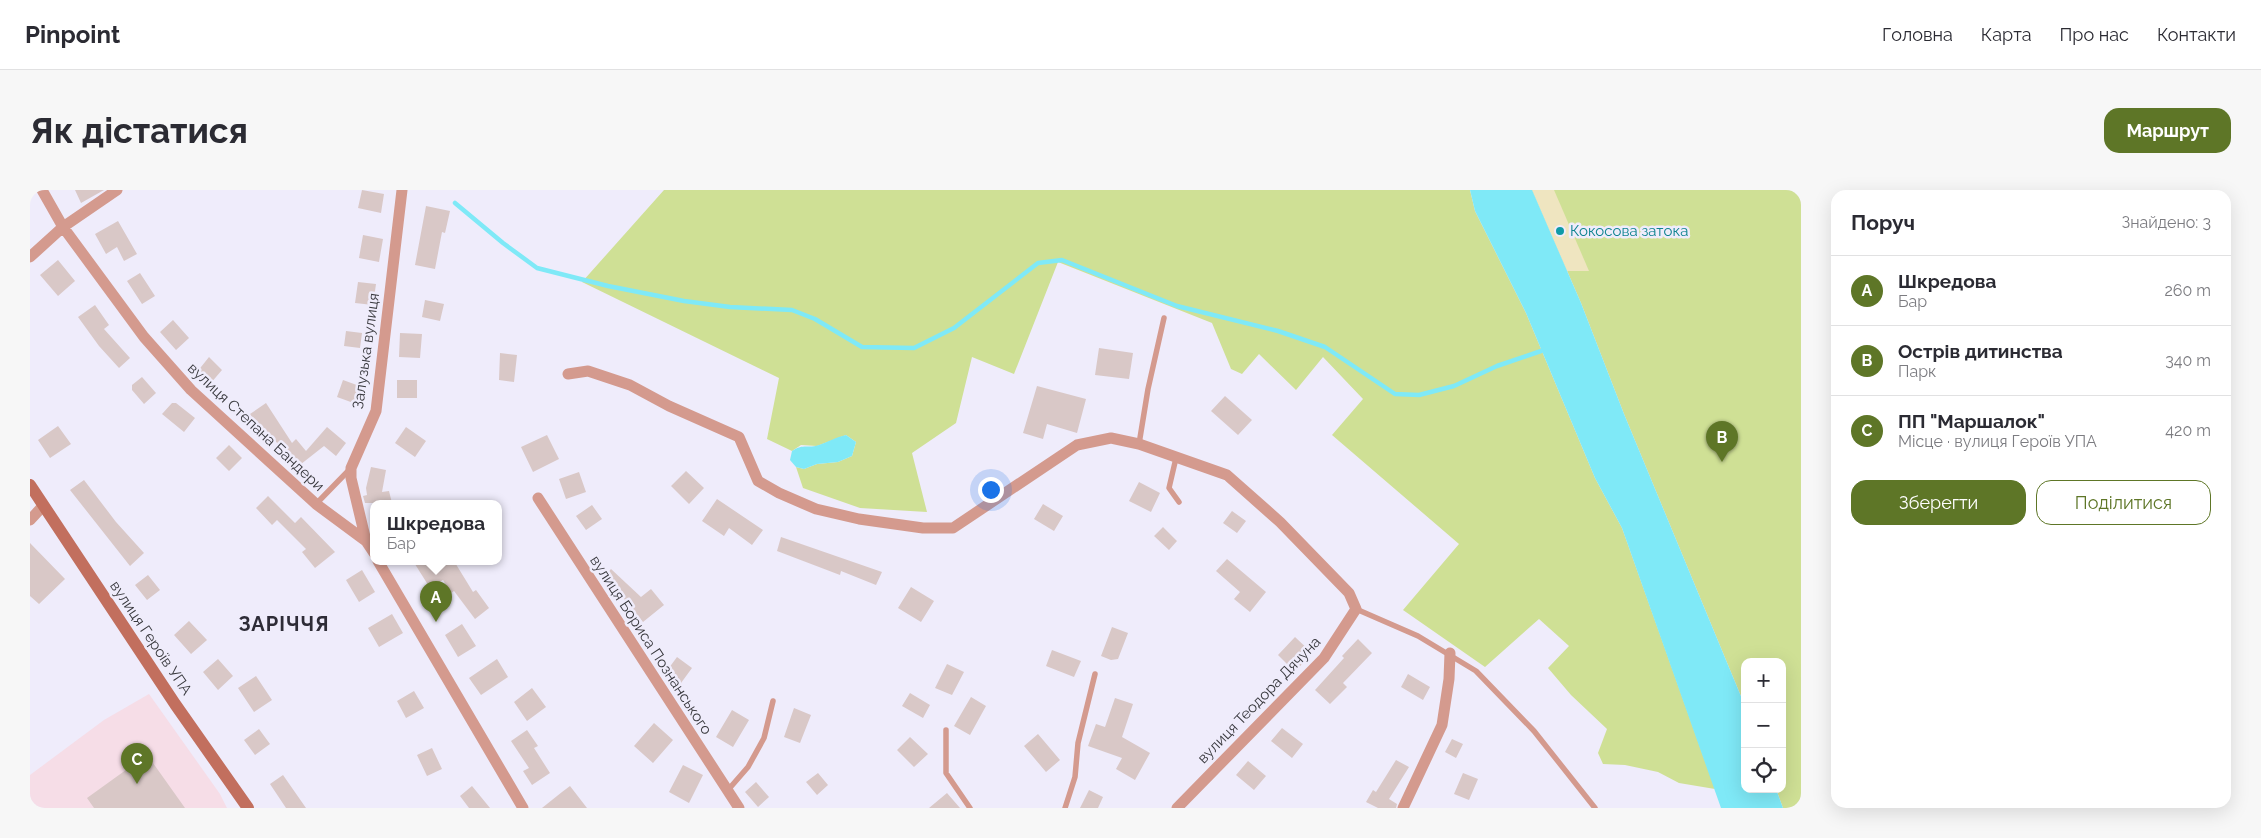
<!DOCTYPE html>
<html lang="uk">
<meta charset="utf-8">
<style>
:root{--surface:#fff;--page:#f7f7f7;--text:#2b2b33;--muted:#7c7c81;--line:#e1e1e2;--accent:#5e7627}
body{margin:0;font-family:Raleway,sans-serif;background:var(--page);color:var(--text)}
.controls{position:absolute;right:15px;bottom:15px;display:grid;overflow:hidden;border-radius:10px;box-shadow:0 5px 20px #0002}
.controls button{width:45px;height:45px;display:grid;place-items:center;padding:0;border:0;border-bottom:1px solid var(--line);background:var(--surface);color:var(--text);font:25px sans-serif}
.you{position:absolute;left:960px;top:299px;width:18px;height:18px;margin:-12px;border:4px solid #fff;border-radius:50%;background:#1a73e8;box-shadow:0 0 0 8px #1a73e833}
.badge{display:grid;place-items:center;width:32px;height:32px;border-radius:50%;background:var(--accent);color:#fff;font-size:16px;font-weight:700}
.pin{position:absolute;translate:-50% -41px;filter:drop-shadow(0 1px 2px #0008)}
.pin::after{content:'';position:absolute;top:26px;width:18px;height:15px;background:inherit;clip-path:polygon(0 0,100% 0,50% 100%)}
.popup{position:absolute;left:340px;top:310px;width:132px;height:65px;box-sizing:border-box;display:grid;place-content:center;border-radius:10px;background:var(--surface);filter:drop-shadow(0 1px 4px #0005);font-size:16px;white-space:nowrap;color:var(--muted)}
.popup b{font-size:19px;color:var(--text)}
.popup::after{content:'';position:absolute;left:50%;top:100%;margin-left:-10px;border:10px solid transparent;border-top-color:var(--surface)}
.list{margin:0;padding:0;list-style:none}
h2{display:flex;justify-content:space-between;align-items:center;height:65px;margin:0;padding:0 20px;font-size:21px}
h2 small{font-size:16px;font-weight:400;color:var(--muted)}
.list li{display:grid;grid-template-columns:32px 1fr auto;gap:15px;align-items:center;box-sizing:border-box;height:70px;padding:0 20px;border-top:1px solid var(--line)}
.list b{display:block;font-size:19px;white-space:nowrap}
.list p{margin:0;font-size:16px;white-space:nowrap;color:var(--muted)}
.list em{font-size:16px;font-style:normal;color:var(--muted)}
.actions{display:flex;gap:10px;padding:15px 20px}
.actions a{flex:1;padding:11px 0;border:1px solid var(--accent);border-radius:15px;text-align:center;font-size:18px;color:var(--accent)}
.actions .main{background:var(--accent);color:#fff}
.icon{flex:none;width:28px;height:28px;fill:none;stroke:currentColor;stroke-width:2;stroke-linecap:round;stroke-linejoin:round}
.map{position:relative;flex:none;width:1771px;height:618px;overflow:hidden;border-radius:15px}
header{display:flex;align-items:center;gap:30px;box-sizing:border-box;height:70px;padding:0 25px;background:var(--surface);border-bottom:1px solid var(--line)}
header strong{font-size:24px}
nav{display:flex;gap:28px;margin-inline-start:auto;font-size:18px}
.intro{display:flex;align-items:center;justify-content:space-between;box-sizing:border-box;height:120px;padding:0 30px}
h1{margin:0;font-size:35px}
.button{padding:12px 22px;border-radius:15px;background:var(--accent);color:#fff;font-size:18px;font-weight:700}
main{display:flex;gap:30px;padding:0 30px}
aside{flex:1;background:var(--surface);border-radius:15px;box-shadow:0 5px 20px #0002}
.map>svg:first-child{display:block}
.industrial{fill:#f6dde7}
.green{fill:#cfe095}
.sand{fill:#efe5c0}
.water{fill:#7fe9f7}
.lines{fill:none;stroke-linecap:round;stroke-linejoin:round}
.stream{stroke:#7fe9f7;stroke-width:4.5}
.building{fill:#d9c8c7}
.lane{stroke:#d49a8e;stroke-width:5.5}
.street{stroke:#d49a8e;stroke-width:11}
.secondary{stroke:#c26f5e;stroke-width:12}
.culture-dot{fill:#0f9aa8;stroke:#efecfb;stroke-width:2}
.labels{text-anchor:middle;stroke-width:5;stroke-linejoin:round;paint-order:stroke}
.culture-label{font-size:15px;fill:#0d838f;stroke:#efecfb;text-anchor:start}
.street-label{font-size:15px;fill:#38383d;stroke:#efecfb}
.district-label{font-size:20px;font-weight:bold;letter-spacing:1px;fill:#2e2c37;stroke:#efecfb}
</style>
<header>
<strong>Pinpoint</strong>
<nav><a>Головна</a><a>Карта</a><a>Про нас</a><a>Контакти</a></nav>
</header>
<div class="intro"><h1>Як дістатися</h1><a class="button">Маршрут</a></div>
<main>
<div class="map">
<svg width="1771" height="618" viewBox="0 0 1771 618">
<rect width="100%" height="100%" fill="#efecfb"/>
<path class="industrial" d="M 119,504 L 190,604 L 197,618 L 0,618 L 0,585 L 74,530 Z"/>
<path class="green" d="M 634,0 L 1440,0 L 1445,21 L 1496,123 L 1565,288 L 1592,338 L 1685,599 L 1649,593 L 1628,582 L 1595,575 L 1573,574 L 1568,563 L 1577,539 L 1541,505 L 1518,478 L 1539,456 L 1509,429 L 1455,477 L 1373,420 L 1429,354 L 1302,245 L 1333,209 L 1293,167 L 1266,200 L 1229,164 L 1212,184 L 1201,179 L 1182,133 L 1028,72 L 984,184 L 942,167 L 926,233 L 882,263 L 897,322 L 830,318 L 773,298 L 766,277 L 774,279 L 787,274 L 808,272 L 822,266 L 826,252 L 816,245 L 787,256 L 771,255 L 762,261 L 737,249 L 749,188 L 552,92 Z
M 1502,0 L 1771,0 L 1771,618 L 1753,618 L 1746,599 L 1752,599 L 1752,472 L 1715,472 L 1715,516 L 1594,224 L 1551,113 Z"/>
<path class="sand" d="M 1502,0 L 1524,0 L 1559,81 L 1537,81 Z"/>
<path class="water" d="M 1440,0 L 1502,0 L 1551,113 L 1594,224 L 1715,516 L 1715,599 L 1746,599 L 1753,618 L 1691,618 L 1592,338 L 1565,288 L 1496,123 L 1445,21 Z
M 816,245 L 826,252 L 822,266 L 808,272 L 787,274 L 774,279 L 766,277 L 760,270 L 762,261 C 774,253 778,259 789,255 C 798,252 806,247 816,245 Z"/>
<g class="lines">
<path class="stream" d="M 425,13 L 473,53 L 507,78 L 578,96 L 654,111 L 700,117 L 762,120 L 785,129 L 832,157 L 884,158 L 924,138 L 1008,73 L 1032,70 L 1147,116 L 1248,141 L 1295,157 L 1365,204 L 1389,205 L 1424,196 L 1467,176 L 1511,161"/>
</g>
<path class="building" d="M 45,0 L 74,0 L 51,13 Z
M 332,0 L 354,4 L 351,23 L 328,18 Z
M 396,16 L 420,21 L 415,43 L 412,42 L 405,79 L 385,75 Z
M 88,31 L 107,64 L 94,71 L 87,57 L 76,64 L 65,44 Z
M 333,45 L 353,49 L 349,72 L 329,68 Z
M 28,70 L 45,91 L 28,106 L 10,85 Z
M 110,83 L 125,106 L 112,114 L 97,91 Z
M 328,92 L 346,94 L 343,115 L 325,113 Z
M 395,110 L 414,114 L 410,131 L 392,127 Z
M 65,115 L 79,135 L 74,139 L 100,168 L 89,178 L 69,156 L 48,127 Z
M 143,130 L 159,148 L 146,160 L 130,142 Z
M 316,141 L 332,143 L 330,158 L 314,156 Z
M 370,143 L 392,144 L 390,168 L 369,167 Z
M 1069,158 L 1103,163 L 1099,189 L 1065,185 Z
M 470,163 L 487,165 L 484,192 L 469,190 Z
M 179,167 L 192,180 L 180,194 L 167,182 Z
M 112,187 L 126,203 L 114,214 L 102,200 L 102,195 Z
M 313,190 L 335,198 L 329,215 L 307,207 Z
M 367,190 L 387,190 L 387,208 L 367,208 Z
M 1007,196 L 1056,209 L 1047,243 L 1017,234 L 1013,249 L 993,243 Z
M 1195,206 L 1222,230 L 1208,245 L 1181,221 Z
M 142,213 L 146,213 L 165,228 L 154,242 L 132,224 Z
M 236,213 L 262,253 L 266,249 L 276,261 L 297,237 L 316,253 L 306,266 L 294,256 L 266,278 L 241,245 L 236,248 L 220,224 Z
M 28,236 L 41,254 L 20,268 L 8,250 Z
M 376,237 L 396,251 L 385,267 L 365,253 Z
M 517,245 L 529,269 L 503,282 L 491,257 Z
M 199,255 L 212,268 L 199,281 L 186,268 Z
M 341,277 L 356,280 L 352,302 L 359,301 L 362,313 L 335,313 L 333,306 L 337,305 L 336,298 Z
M 656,281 L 674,298 L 659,314 L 641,296 Z
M 549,282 L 556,302 L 536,309 L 529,289 Z
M 54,290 L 86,332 L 114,363 L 100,376 L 40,300 Z
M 1109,292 L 1130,303 L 1121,322 L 1099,311 Z
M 238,306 L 265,333 L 271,327 L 305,362 L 285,378 L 272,362 L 276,359 L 247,330 L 242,335 L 226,318 Z
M 687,309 L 733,340 L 722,355 L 699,338 L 694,346 L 672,331 Z
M 1013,314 L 1033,326 L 1024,341 L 1004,329 Z
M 562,315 L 572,329 L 556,340 L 546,326 Z
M 1202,321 L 1216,331 L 1207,343 L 1193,333 Z
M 1133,337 L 1147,351 L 1139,360 L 1124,346 Z
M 751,347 L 852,382 L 846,395 L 811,381 L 810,385 L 747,361 Z
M 0,353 L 35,389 L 9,414 L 0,406 Z
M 1197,369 L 1236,402 L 1220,422 L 1204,409 L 1210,402 L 1186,381 Z
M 383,371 L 424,371 L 443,402 L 446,400 L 459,418 L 445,429 L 424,401 L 421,403 L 413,390 L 400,398 Z
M 581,379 L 611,407 L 621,399 L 634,415 L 613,432 L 590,404 L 589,405 L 572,389 Z
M 332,380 L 345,402 L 329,412 L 316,390 Z
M 118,385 L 130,400 L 117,410 L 105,395 Z
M 881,397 L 904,411 L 891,432 L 868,418 Z
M 362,424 L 373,443 L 349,457 L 338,438 Z
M 159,431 L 177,450 L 161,464 L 144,445 Z
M 432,434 L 446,456 L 428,467 L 415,445 Z
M 1082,437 L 1098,443 L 1088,469 L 1081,470 L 1071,466 Z
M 1265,447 L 1282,463 L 1265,482 L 1248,465 Z
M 1328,449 L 1342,463 L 1313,493 L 1317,497 L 1300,514 L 1285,500 L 1314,468 L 1312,466 Z
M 1022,460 L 1051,471 L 1044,487 L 1016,476 Z
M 647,467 L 662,478 L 651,493 L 636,482 Z
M 188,469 L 203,486 L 188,500 L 173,482 Z
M 467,469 L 478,487 L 451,505 L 439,488 Z
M 917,474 L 934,482 L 922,505 L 905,498 Z
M 1378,484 L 1400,497 L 1393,510 L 1371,497 Z
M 226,486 L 242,510 L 224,522 L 208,498 Z
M 502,498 L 516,517 L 497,531 L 484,512 Z
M 384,501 L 394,518 L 376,528 L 367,511 Z
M 880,503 L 900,515 L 893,528 L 872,516 Z
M 941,507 L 956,516 L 940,545 L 924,536 Z
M 1085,508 L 1103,514 L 1092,547 L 1120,563 L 1105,590 L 1086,579 L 1092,568 L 1058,556 L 1066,534 L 1075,537 Z
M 764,518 L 781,525 L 770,553 L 754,547 Z
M 702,520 L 719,530 L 703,557 L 686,547 Z
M 624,533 L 643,550 L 623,573 L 604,556 Z
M 1252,538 L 1273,554 L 1262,568 L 1241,551 Z
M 229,539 L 240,554 L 225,565 L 214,550 Z
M 497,540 L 508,556 L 504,558 L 520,583 L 502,595 L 493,581 L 499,578 L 481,551 Z
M 1008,544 L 1030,570 L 1016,582 L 994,556 Z
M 880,547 L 898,564 L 884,577 L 867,560 Z
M 1422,549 L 1433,554 L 1426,568 L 1415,562 Z
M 402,558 L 412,579 L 397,586 L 387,565 Z
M 1366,570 L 1379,577 L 1359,609 L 1367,614 L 1366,618 L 1348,618 L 1336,612 L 1343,600 L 1346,602 Z
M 1218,571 L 1236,586 L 1224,600 L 1206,585 Z
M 107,572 L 113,580 L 123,573 L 155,618 L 64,618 L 57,608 Z
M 653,575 L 673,585 L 659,613 L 639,602 Z
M 788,583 L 798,595 L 787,605 L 776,592 Z
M 1433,583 L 1448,589 L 1439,610 L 1424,604 Z
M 253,585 L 276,618 L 256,618 L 240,594 Z
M 726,592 L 739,607 L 728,617 L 715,602 Z
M 442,596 L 460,618 L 439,618 L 430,606 Z
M 540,596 L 557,618 L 512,618 L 532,602 Z
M 1059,600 L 1073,607 L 1068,618 L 1050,618 Z
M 917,603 L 930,618 L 899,618 Z"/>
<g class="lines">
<path class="lane" d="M 1109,254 L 1118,199 L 1134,128
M 1146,268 L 1139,298 L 1149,312
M 286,314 L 320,279
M 1326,419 L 1388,446 L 1446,481 L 1504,541 L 1565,618
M 916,540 L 916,583 L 940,618
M 698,600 L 718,577 L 734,548 L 743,511
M 1035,618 L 1045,587 L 1048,553 L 1065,484"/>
<path class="street" d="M 12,0 L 33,37 L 114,147 L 161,200 L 286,314 L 336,351 L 344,363
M 0,67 L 33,37 L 87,0
M 538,184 L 558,181 L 600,195 L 639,216 L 709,247 L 728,291 L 749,303 L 786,319 L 829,329 L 893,338 L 923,338 L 1047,255 L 1081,248 L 1109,254 L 1197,285 L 1250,332 L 1319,403 L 1326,419 L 1294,468 L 1147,618
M 508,308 L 709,618
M 0,330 L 13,316
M 336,351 L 321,288 L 321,278 L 346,221 L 372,0
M 348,371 L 493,618
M 1373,618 L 1412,535 L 1419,489 L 1420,463"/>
<path class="secondary" d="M 0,295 L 145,514 L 218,618"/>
</g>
<circle class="culture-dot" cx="1530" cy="41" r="5"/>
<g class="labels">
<g class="culture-label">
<text x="1540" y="46">Кокосова затока</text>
</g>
<g class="street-label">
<text transform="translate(336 161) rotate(-82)" y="5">Залузька вулиця</text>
<text transform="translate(226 237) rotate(43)" y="5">вулиця Степана Бандери</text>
<text transform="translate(121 448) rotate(56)" y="5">вулиця Героїв УПА</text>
<text transform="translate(621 455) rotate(57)" y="5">вулиця Бориса Познанського</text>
<text transform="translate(1229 510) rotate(-46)" y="5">вулиця Теодора Дячуна</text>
</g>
<g class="district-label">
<text x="254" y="441">ЗАРІЧЧЯ</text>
</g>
</g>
</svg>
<div class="controls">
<button>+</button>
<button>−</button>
<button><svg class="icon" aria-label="locate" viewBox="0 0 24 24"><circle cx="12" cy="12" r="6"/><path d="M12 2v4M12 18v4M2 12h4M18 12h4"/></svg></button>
</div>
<div class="you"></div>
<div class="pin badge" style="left:406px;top:432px">A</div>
<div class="popup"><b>Шкредова</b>Бар</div>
<div class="pin badge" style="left:1692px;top:272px">B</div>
<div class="pin badge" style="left:107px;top:594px">C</div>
</div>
<aside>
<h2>Поруч<small>Знайдено: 3</small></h2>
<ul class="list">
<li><span class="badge">A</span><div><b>Шкредова</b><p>Бар</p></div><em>260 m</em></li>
<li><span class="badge">B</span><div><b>Острів дитинства</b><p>Парк</p></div><em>340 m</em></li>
<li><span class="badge">C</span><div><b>ПП &quot;Маршалок&quot;</b><p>Місце · вулиця Героїв УПА</p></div><em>420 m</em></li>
</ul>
<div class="actions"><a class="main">Зберегти</a><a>Поділитися</a></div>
</aside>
</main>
